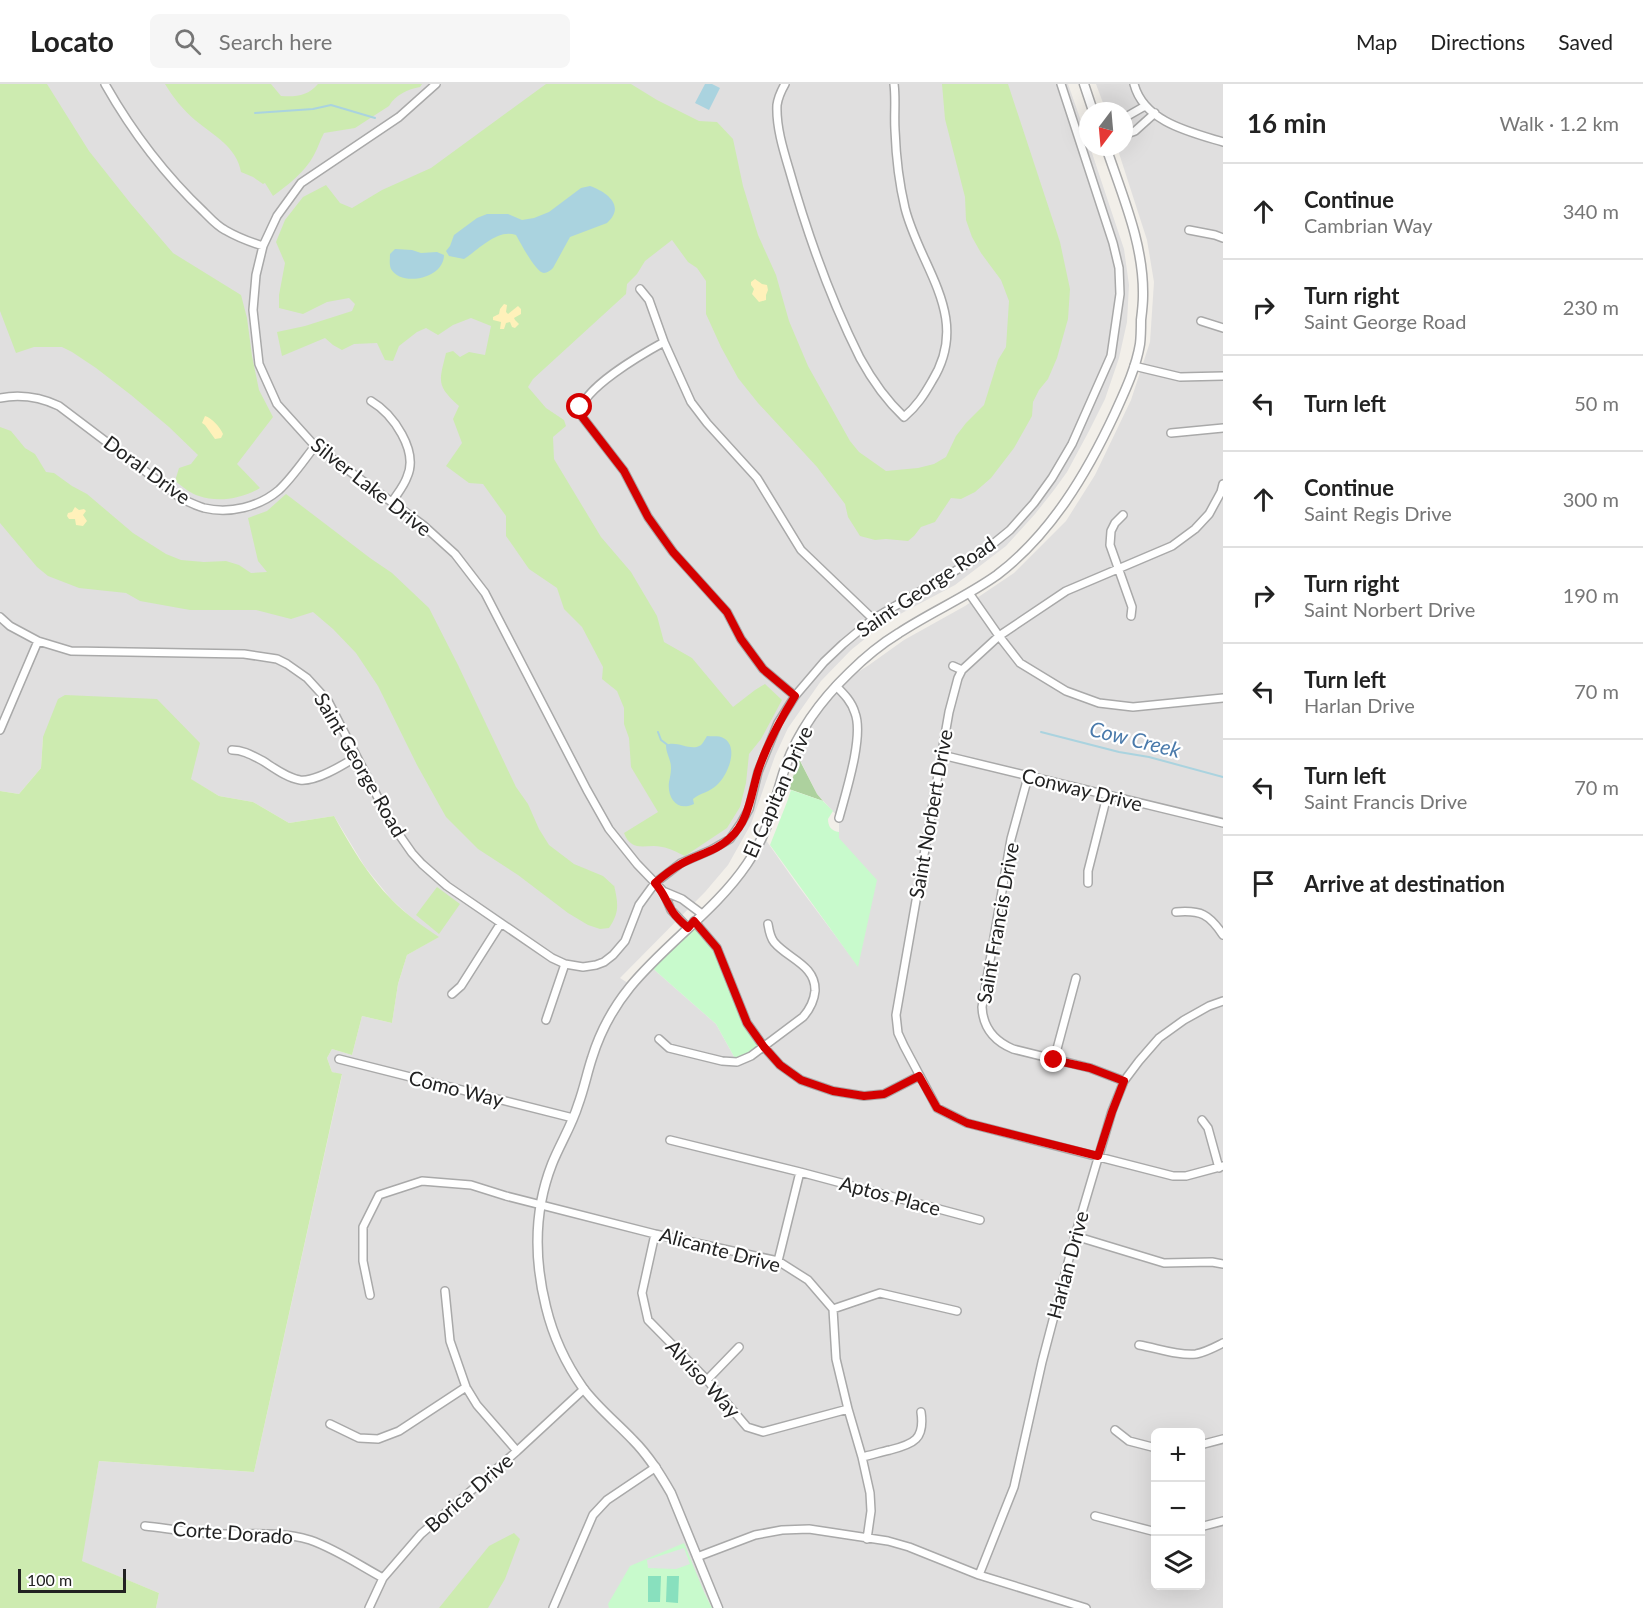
<!DOCTYPE html>
<meta charset="utf-8">
<style>
:root{--surface:#fff;--page:#f6f6f6;--text:#222;--muted:#767676;--line:#e0e0e0}
body{margin:0;font-family:Lato,sans-serif;background:var(--page);color:var(--text)}
.controls{position:absolute;right:18px;bottom:18px;display:grid;overflow:hidden;border-radius:9px;box-shadow:0 6px 24px #0002}
.controls button{width:54px;height:54px;display:grid;place-items:center;padding:0;border:0;border-bottom:2px solid var(--line);background:var(--surface);color:var(--text);font:30px sans-serif}
.compass{position:absolute;left:1079px;top:18px;width:54px;height:54px;border-radius:50%;background:var(--surface);box-shadow:0 6px 24px #0002;rotate:196deg}
.scale{position:absolute;left:18px;bottom:15px;width:108px;box-sizing:border-box;padding-left:6px;border:3px solid #222;border-top:0;font-size:16px;line-height:21px;white-space:nowrap;color:#222;-webkit-text-stroke:4px #fff;paint-order:stroke}
.stop{position:absolute;width:18px;height:18px;margin:-14px;border:4px solid #d40000;border-radius:50%;background:#fff}
.stop.end{background:#d40000;border-color:#fff;box-shadow:0 2px 6px #0008}
.list{margin:0;padding:0;list-style:none}
h2{display:flex;justify-content:space-between;align-items:center;height:78px;margin:0;padding:0 24px;font-size:26px}
h2 small{font-size:20px;font-weight:400;color:var(--muted)}
.list li{display:grid;grid-template-columns:39px 1fr auto;gap:18px;align-items:center;box-sizing:border-box;height:96px;padding:0 24px;border-top:2px solid var(--line)}
.list b{display:block;font-size:22px;white-space:nowrap}
.list p{margin:0;font-size:20px;white-space:nowrap;color:var(--muted)}
.list em{font-size:20px;font-style:normal;color:var(--muted)}
.icon{flex:none;width:33px;height:33px;fill:none;stroke:currentColor;stroke-width:2;stroke-linecap:round;stroke-linejoin:round}
.map{position:relative;flex:none;width:1223px;height:1524px;overflow:hidden}
header{display:flex;align-items:center;gap:36px;box-sizing:border-box;height:84px;padding:0 30px;background:var(--surface);border-bottom:2px solid var(--line)}
header strong{font-size:28px}
nav{display:flex;gap:33px;margin-inline-start:auto;font-size:21px}
.search{width:420px;height:54px;background:var(--page);display:flex;align-items:center;gap:15px;box-sizing:border-box;padding:0 21px;border-radius:9px;color:var(--muted);font-size:22px}
main{display:flex}
aside{flex:1;background:var(--surface)}
.map>svg:first-child{display:block}
.residential{fill:#e0dfdf;fill-rule:evenodd}
.grass{fill:#cdebb0}
.forest{fill:#add19e}
.sand{fill:#fff1ba}
.park{fill:#c8facc}
.pitch{fill:#88e0be}
.parking{fill:#e2e2e2}
.water{fill:#aad3df}
.lines{fill:none;stroke-linecap:round;stroke-linejoin:round}
.stream{stroke:#aad3df;stroke-width:2}
.minor-casing{stroke:#a9a9a9;stroke-width:10}
.tertiary-casing{stroke:#a9a9a9;stroke-width:11}
.minor{stroke:#fff;stroke-width:7}
.tertiary{stroke:#fff;stroke-width:8}
.route{stroke:#d40000;stroke-width:8}
.labels{text-anchor:middle;stroke-width:4.5;stroke-linejoin:round;paint-order:stroke}
.street-label{font-size:20px;fill:#222;stroke:#fff}
.water-label{font-size:21px;font-style:italic;fill:#4a7aab;stroke:#fff}
</style>
<header>
<strong>Locato</strong>
<div class="search"><svg class="icon" aria-label="search" viewBox="0 0 24 24"><circle cx="10" cy="10" r="6"/><path d="M15 15l6 6"/></svg>Search here</div>
<nav><a>Map</a><a>Directions</a><a>Saved</a></nav>
</header>
<main>
<div class="map">
<svg width="1223" height="1524" viewBox="0 0 1223 1524">
<rect width="100%" height="100%" fill="#f2efe9"/>
<path class="residential" d="M 0,0 L 1068,0 L 1088,57 L 1088,63 L 1090,63 L 1124,165 L 1129,201 L 1127,238 L 1119,274 L 1105,315 L 1089,347 L 1067,388 L 1054,406 L 1035,430 L 1006,462 L 955,501 L 902,529 L 877,545 L 851,566 L 821,597 L 788,644 L 775,672 L 751,740 L 728,781 L 705,808 L 620,894 L 631,901 L 650,882 L 716,940 L 737,978 L 694,837 L 727,804 L 763,752 L 796,799 L 858,882 L 839,754 L 839,734 L 817,710 L 794,664 L 836,602 L 869,581 L 904,556 L 965,522 L 1014,489 L 1066,437 L 1095,391 L 1131,316 L 1150,258 L 1154,198 L 1147,156 L 1117,63 L 1124,63 L 1124,27 L 1106,27 L 1096,0 L 1223,0 L 1223,1524 L 712,1524 L 704,1508 L 609,1520 L 609,1524 L 156,1524 L 159,1509 L 81,1477 L 99,1377 L 254,1388 L 342,991 L 332,988 L 327,974 L 332,965 L 352,971 L 362,932 L 392,939 L 398,900 L 407,871 L 438,853 L 416,838 L 391,815 L 365,783 L 334,732 L 289,739 L 253,718 L 219,712 L 190,695 L 43,653 L 41,684 L 19,710 L 0,707 ZM 1156,1348 L 1200,1348 L 1200,1502 L 1156,1502 Z"/>
<path class="grass" d="M 0,0 L 47,0 L 89,67 L 131,120 L 173,169 L 241,211 L 247,234 L 252,272 L 259,306 L 273,333 L 237,380 L 260,404 C 243,414 219,419 199,412 C 191,410 182,402 175,397 L 179,384 L 191,380 L 198,371 L 169,343 L 131,311 L 96,284 L 72,268 L 62,263 L 34,263 L 16,269 L 0,227 Z
M 165,0 L 271,0 L 281,12 C 296,13 308,12 318,0 L 422,0 L 420,3 C 408,5 395,11 389,22 L 355,44 L 324,49 C 320,56 318,64 314,71 C 305,88 288,101 273,112 L 265,99 L 263,100 L 253,93 L 241,88 C 237,63 213,51 195,36 C 184,27 172,12 165,0 Z
M 546,0 L 631,0 L 657,16 L 699,37 L 717,38 L 733,55 L 743,102 L 758,151 L 776,191 L 789,237 L 808,282 L 850,357 L 859,368 L 886,387 L 918,384 L 934,380 L 946,373 L 956,352 L 966,339 L 984,321 L 998,276 L 1006,263 L 1009,217 L 1001,196 L 981,169 L 972,153 L 966,136 L 965,113 L 945,35 L 942,0 L 1008,0 L 1060,158 L 1070,205 L 1068,235 L 1057,274 L 1048,295 L 1039,306 L 1033,318 L 1032,332 L 1014,364 L 991,394 L 975,408 L 961,415 L 951,414 L 935,438 L 921,443 L 914,452 L 908,457 L 886,455 L 875,456 L 860,452 L 848,433 L 845,420 L 817,383 L 758,319 L 738,294 L 721,263 L 706,230 L 706,197 L 697,184 L 688,178 L 672,156 L 645,177 L 637,190 L 627,200 L 626,210 L 533,295 L 528,303 L 546,324 L 564,336 L 566,342 L 553,353 L 554,375 L 601,453 L 631,488 L 657,532 L 664,558 L 692,574 L 733,623 L 755,606 L 765,600 L 782,616 L 761,655 L 749,670 L 746,699 L 740,723 L 727,744 L 685,772 C 678,769 670,764 662,763 C 647,759 632,770 624,749 L 658,728 L 631,683 L 629,654 L 624,640 L 624,624 L 617,607 L 602,595 L 603,583 L 582,543 L 564,525 L 557,504 L 529,485 L 506,452 L 506,432 L 483,400 L 469,399 L 446,382 L 462,359 L 453,335 L 459,322 C 436,301 439,298 446,269 L 453,267 L 460,273 L 469,268 L 485,271 L 491,242 L 471,234 L 453,241 L 438,251 L 426,244 L 417,248 L 399,262 L 393,277 L 385,276 L 377,259 L 354,260 L 342,266 L 333,261 L 325,254 L 282,272 L 277,248 L 305,242 L 352,227 L 355,220 L 349,214 L 327,218 L 303,230 L 279,224 L 279,211 L 285,179 L 276,158 L 285,136 L 303,113 L 326,101 L 340,119 L 352,124 L 382,106 L 431,84 Z
M 0,343 L 11,347 L 25,364 L 35,370 L 46,388 L 54,389 L 72,402 L 87,410 L 133,449 L 166,470 L 181,476 L 204,478 L 226,477 L 239,481 L 251,489 L 267,488 L 258,477 L 248,434 L 267,427 L 286,410 L 370,474 L 392,489 L 429,524 L 458,581 L 516,703 L 528,720 L 539,745 L 549,761 L 574,780 L 603,792 L 614,802 L 614,801 C 618,819 620,828 609,844 L 600,845 L 588,841 L 568,829 L 518,791 L 478,765 L 446,733 L 417,681 L 378,602 L 356,569 L 333,545 L 313,528 L 291,535 L 256,526 L 190,526 L 140,517 L 126,509 L 79,504 L 48,492 L 37,483 L 0,439 Z
M 65,611 L 157,615 L 200,659 L 191,695 L 219,712 L 253,718 L 289,739 L 334,732 C 350,761 368,792 392,816 C 406,830 422,842 439,853 L 407,871 L 398,900 L 392,939 L 362,932 L 352,971 L 332,965 L 327,974 L 332,988 L 342,990 L 254,1388 L 99,1377 L 82,1477 L 159,1509 L 156,1524 L 0,1524 L 0,707 L 19,710 L 41,684 L 43,653 L 58,615 Z
M 437,803 L 460,820 L 439,850 L 416,831 Z
M 514,1449 L 520,1455 L 505,1495 L 488,1524 L 439,1524 L 489,1462 Z"/>
<path class="forest" d="M 799,675 L 817,710 L 823,717 L 789,705 Z"/>
<path class="sand" d="M 755,195 L 762,200 L 767,201 L 768,206 L 766,211 L 766,216 L 759,218 L 752,210 L 754,205 L 751,201 L 751,198 Z
M 504,220 L 507,221 L 506,228 L 508,230 L 518,222 L 521,225 L 521,230 L 514,234 L 515,236 L 519,240 L 515,244 L 512,243 L 510,238 L 506,239 L 504,245 L 500,245 L 501,238 L 493,236 L 493,233 L 499,230 L 500,225 Z
M 205,332 C 212,334 220,343 223,350 L 221,354 L 215,355 L 205,341 L 202,339 Z
M 75,423 L 79,426 L 84,425 L 86,427 L 83,431 L 87,437 L 83,442 L 76,441 L 75,435 L 69,435 L 67,432 L 68,429 L 72,428 Z"/>
<path class="park" d="M 791,706 L 823,717 L 833,727 L 828,735 C 828,742 831,747 839,748 L 839,754 L 877,796 L 858,883 L 770,761 L 787,718 Z
M 694,837 L 717,864 L 747,939 L 764,963 L 737,978 L 716,940 L 650,882 Z
M 684,1459 L 704,1508 L 712,1524 L 609,1524 L 608,1520 L 630,1482 Z"/>
<path class="pitch" d="M 648,1492 L 661,1492 L 660,1518 L 648,1518 Z
M 667,1492 L 679,1492 L 678,1519 L 666,1518 Z"/>
<path class="parking" d="M 684,1464 L 690,1480 L 676,1485 L 648,1484 L 647,1476 Z"/>
<path class="water" d="M 705,0 L 712,0 L 720,4 L 709,26 L 695,19 Z
M 590,102 C 607,108 626,122 607,139 L 570,153 L 553,184 C 551,186 547,189 544,189 C 536,189 520,158 516,151 C 498,144 478,166 464,175 L 449,172 L 446,167 L 450,162 L 454,151 L 477,134 L 487,130 L 508,130 L 522,136 L 534,134 L 549,128 L 581,104 Z
M 395,165 L 412,166 L 421,169 L 437,168 L 444,171 C 444,195 401,203 391,185 C 389,180 390,175 390,170 Z
M 707,652 C 713,653 720,651 725,655 C 739,665 727,692 717,701 C 710,708 700,709 693,715 L 694,720 C 677,728 667,714 669,698 C 670,693 671,689 671,684 C 671,675 666,670 666,661 C 677,656 691,668 701,661 C 703,659 705,655 707,652 Z"/>
<g class="lines">
<path class="stream" d="M 255,29 L 313,25 L 331,21 L 375,34
M 658,648 L 661,656 L 669,662
M 1041,648 L 1119,668 L 1149,673 L 1223,693"/>
<g class="minor-casing">
<path id="minor" d="M 105,0 C 131,46 165,91 204,128 C 210,134 217,142 225,146 C 237,153 250,158 263,162
M 436,0 L 399,33 L 301,99 L 277,132 L 263,162 L 256,191 L 253,226 L 259,280 L 277,320 L 315,362 L 423,441 L 455,470 L 485,509 L 587,706 L 609,745 L 637,780 L 663,807 L 671,826 L 688,844
M 785,0 C 781,7 778,14 777,21 C 776,42 783,65 789,85 C 807,149 830,214 860,274 C 872,296 886,316 904,333 C 917,322 924,311 932,297 C 972,233 920,184 905,124 C 899,99 896,72 895,46 C 894,31 896,15 894,0
M 1134,0 C 1144,38 1190,48 1223,58
M 1124,34 L 1145,22
M 1124,51 L 1135,47 L 1155,29
M 1189,146 L 1215,151 L 1223,154
M 640,205 L 649,216 L 664,258 L 691,318 L 707,339 L 757,394 L 801,466 L 873,535
M 1201,237 L 1223,244
M 664,258 C 644,269 579,306 580,330 L 624,387 L 648,433 L 673,468 L 727,528 L 741,555 L 763,585 L 795,612
M 1134,282 L 1180,293 L 1223,292
M 0,314 C 21,310 40,313 59,322 L 182,415 C 189,418 197,422 204,424 C 230,430 259,423 279,406 C 292,394 304,376 315,362
M 371,317 C 393,330 419,367 407,393 C 404,402 397,410 392,418
M 1171,349 L 1223,344
M 1223,400 L 1221,408 L 1209,430 L 1195,445 L 1172,462 L 1066,507 L 999,552 L 962,586 L 958,594 L 949,628 L 896,931 L 898,949 L 904,962 L 937,1024 L 967,1039 L 1173,1092 L 1186,1092 L 1223,1082
M 1123,431 L 1115,439 L 1111,447 L 1110,461 L 1132,523 L 1131,532
M 969,509 L 999,552 L 1020,579 L 1066,607 L 1099,619 L 1133,623 L 1223,614
M 0,533 L 10,542 L 38,557 L 71,567 L 244,570 L 277,575 L 287,580 L 307,594 L 328,617 L 391,739 L 412,769 L 422,780 L 447,802 L 552,874 L 565,880 L 583,883 L 596,881 L 604,878 L 613,871 L 625,857 L 639,821 L 655,799 L 681,779 L 711,766 L 730,755 L 741,739 L 749,725 L 758,688 L 778,639 L 795,612 L 824,578 L 843,560 L 873,535 L 972,477 L 1010,446 L 1034,419 L 1052,394 L 1072,360 L 1111,272 L 1120,210 L 1119,184 L 1113,159 L 1061,0
M 953,582 L 962,586
M 836,602 C 844,610 852,618 855,629 C 864,652 846,708 839,734
M 0,646 L 38,557
M 232,666 C 244,666 253,672 263,677 C 274,684 287,694 300,696 C 316,698 343,681 356,673
M 942,671 L 1223,739
M 1028,693 L 1011,755 L 982,923 C 983,944 994,957 1013,965 L 1090,984 L 1124,997
M 1088,799 L 1088,787 L 1107,712
M 663,807 L 682,815 L 702,830
M 1176,828 C 1201,826 1209,830 1223,851
M 694,837 L 717,864 L 747,939 L 764,963 L 780,981 L 801,996 L 833,1007 L 864,1012 L 884,1010 L 919,992
M 452,910 L 461,902 L 501,839
M 546,936 L 565,880
M 659,955 L 669,964 L 722,977 L 737,978 L 751,972 L 803,933 C 810,925 814,918 815,907 C 816,881 788,875 774,858 C 770,853 769,846 768,840
M 339,975 L 573,1034
M 1054,976 L 1076,894
M 1202,1036 L 1208,1044 L 1219,1084
M 670,1056 L 800,1088 L 980,1136
M 655,1150 L 642,1209 L 648,1236 L 707,1296 L 747,1343 L 763,1348 L 848,1325
M 1075,1152 L 1164,1179 L 1212,1178 L 1223,1180
M 778,1177 L 800,1088
M 445,1207 L 450,1257 L 466,1303 L 477,1321 L 517,1367
M 370,1211 L 363,1177 L 363,1143 L 379,1111 L 422,1097 L 471,1101 L 506,1112 L 655,1150 L 778,1177 L 808,1196 L 833,1225 L 836,1275 L 848,1325 L 862,1373 L 870,1409 L 871,1427 L 867,1455
M 833,1225 L 880,1209 L 957,1227
M 1139,1261 C 1157,1264 1178,1272 1196,1270 C 1206,1268 1215,1263 1223,1259
M 707,1296 L 739,1263
M 330,1340 L 359,1354 L 378,1355 L 399,1347 L 466,1303
M 1115,1346 L 1129,1357 L 1156,1364
M 1200,1361 L 1223,1355
M 862,1373 C 871,1371 881,1368 890,1366 C 914,1360 925,1355 921,1328
M 1095,1432 L 1156,1448
M 145,1442 C 172,1445 200,1450 228,1450 C 255,1450 283,1448 310,1456 C 336,1465 359,1481 383,1494
M 1200,1443 L 1223,1437
M 697,1473 L 755,1451 L 782,1446 L 809,1445 L 888,1457 L 909,1463 L 979,1491 L 1086,1524
M 979,1491 L 1014,1403 L 1042,1278 L 1075,1152 L 1112,1027 L 1124,997 L 1139,977 L 1159,954 L 1184,936 L 1209,922 L 1223,917
M 369,1524 L 383,1494 L 421,1450 L 517,1367 L 584,1305
M 553,1524 L 593,1431 L 607,1416 L 656,1383"/>
</g>
<g class="tertiary-casing">
<path id="tertiary" d="M 1084,0 L 1093,27
M 718,1524 L 671,1409 C 660,1390 649,1372 633,1356 C 617,1339 597,1323 583,1304 C 566,1280 553,1252 546,1223 C 534,1175 534,1126 552,1080 C 560,1060 572,1041 578,1021 C 584,1005 587,989 592,974 C 600,948 613,924 630,903 C 665,860 716,826 747,780 C 767,751 773,723 783,690 C 795,652 820,617 849,589 C 864,574 881,560 899,549 C 931,528 966,513 997,491 C 1051,450 1087,389 1115,329 C 1125,307 1136,284 1140,260 C 1141,252 1141,244 1141,236 C 1142,228 1143,220 1143,212 C 1144,160 1122,111 1106,63"/>
</g>
<use href="#minor" class="minor"/>
<use href="#tertiary" class="tertiary"/>
</g>
<g class="lines">
<path class="route" d="M 580,323 L 580,330 L 624,387 L 648,433 L 673,468 L 727,528 L 741,555 L 763,585 L 795,612 C 780,636 767,660 758,687 C 751,710 749,737 730,754 C 717,767 696,771 681,780 C 672,785 663,792 655,799 C 663,808 665,815 671,825 C 675,833 682,838 688,844 L 694,837 L 717,864 L 747,939 L 764,963 L 780,981 L 801,996 L 833,1007 L 864,1012 L 884,1010 L 919,992 L 937,1024 L 967,1039 L 1098,1072 L 1112,1028 L 1124,997 L 1090,984 L 1054,976"/>
</g>
<g class="labels">
<g class="street-label">
<text transform="translate(147 386) rotate(36)" y="7">Doral Drive</text>
<text transform="translate(371 403) rotate(38)" y="7">Silver Lake Drive</text>
<text transform="translate(926 503) rotate(-34)" y="7">Saint George Road</text>
<text transform="translate(360 681) rotate(60)" y="7">Saint George Road</text>
<text transform="translate(1082 706) rotate(14)" y="7">Conway Drive</text>
<text transform="translate(778 708) rotate(-66)" y="7">El Capitan Drive</text>
<text transform="translate(931 730) rotate(-80)" y="7">Saint Norbert Drive</text>
<text transform="translate(998 839) rotate(-80)" y="7">Saint Francis Drive</text>
<text transform="translate(456 1005) rotate(14)" y="7">Como Way</text>
<text transform="translate(890 1112) rotate(15)" y="7">Aptos Place</text>
<text transform="translate(720 1166) rotate(15)" y="7">Alicante Drive</text>
<text transform="translate(1068 1181) rotate(-75)" y="7">Harlan Drive</text>
<text transform="translate(703 1295) rotate(47)" y="7">Alviso Way</text>
<text transform="translate(469 1409) rotate(-41)" y="7">Borica Drive</text>
<text transform="translate(233 1449) rotate(4)" y="7">Corte Dorado</text>
</g>
<g class="water-label">
<text transform="translate(1135 656) rotate(14)" y="7">Cow Creek</text>
</g>
</g>
</svg>
<div class="controls">
<button>+</button>
<button>−</button>
<button><svg class="icon" aria-label="layers" viewBox="0 0 24 24"><path d="M12 4l9 5-9 5-9-5zM3 14l9 5 9-5"/></svg></button>
</div>
<svg class="compass" viewBox="-18 -18 36 36"><path d="M0-13l5 13h-10z" fill="#e53935"/><path d="M0 13l5-13h-10z" fill="#767676"/></svg>
<div class="scale">100 m</div>
<div class="stop" style="left:580px;top:323px"></div>
<div class="stop end" style="left:1054px;top:976px"></div>
</div>
<aside>
<h2>16 min<small>Walk · 1.2 km</small></h2>
<ul class="list">
<li><svg class="icon" aria-label="ahead" viewBox="0 0 24 24"><path d="M12 20V5M6 11l6-6 6 6"/></svg><div><b>Continue</b><p>Cambrian Way</p></div><em>340 m</em></li>
<li><svg class="icon" aria-label="right" viewBox="0 0 24 24"><path d="M7 20v-9h11M14 6l5 5-5 5"/></svg><div><b>Turn right</b><p>Saint George Road</p></div><em>230 m</em></li>
<li><svg class="icon" aria-label="left" viewBox="0 0 24 24"><path d="M17 20v-9H6M10 6l-5 5 5 5"/></svg><div><b>Turn left</b></div><em>50 m</em></li>
<li><svg class="icon" aria-label="ahead" viewBox="0 0 24 24"><path d="M12 20V5M6 11l6-6 6 6"/></svg><div><b>Continue</b><p>Saint Regis Drive</p></div><em>300 m</em></li>
<li><svg class="icon" aria-label="right" viewBox="0 0 24 24"><path d="M7 20v-9h11M14 6l5 5-5 5"/></svg><div><b>Turn right</b><p>Saint Norbert Drive</p></div><em>190 m</em></li>
<li><svg class="icon" aria-label="left" viewBox="0 0 24 24"><path d="M17 20v-9H6M10 6l-5 5 5 5"/></svg><div><b>Turn left</b><p>Harlan Drive</p></div><em>70 m</em></li>
<li><svg class="icon" aria-label="left" viewBox="0 0 24 24"><path d="M17 20v-9H6M10 6l-5 5 5 5"/></svg><div><b>Turn left</b><p>Saint Francis Drive</p></div><em>70 m</em></li>
<li><svg class="icon" aria-label="arrive" viewBox="0 0 24 24"><path d="M6 21V4h12l-3 4 3 4H6"/></svg><div><b>Arrive at destination</b></div></li>
</ul>
</aside>
</main>
